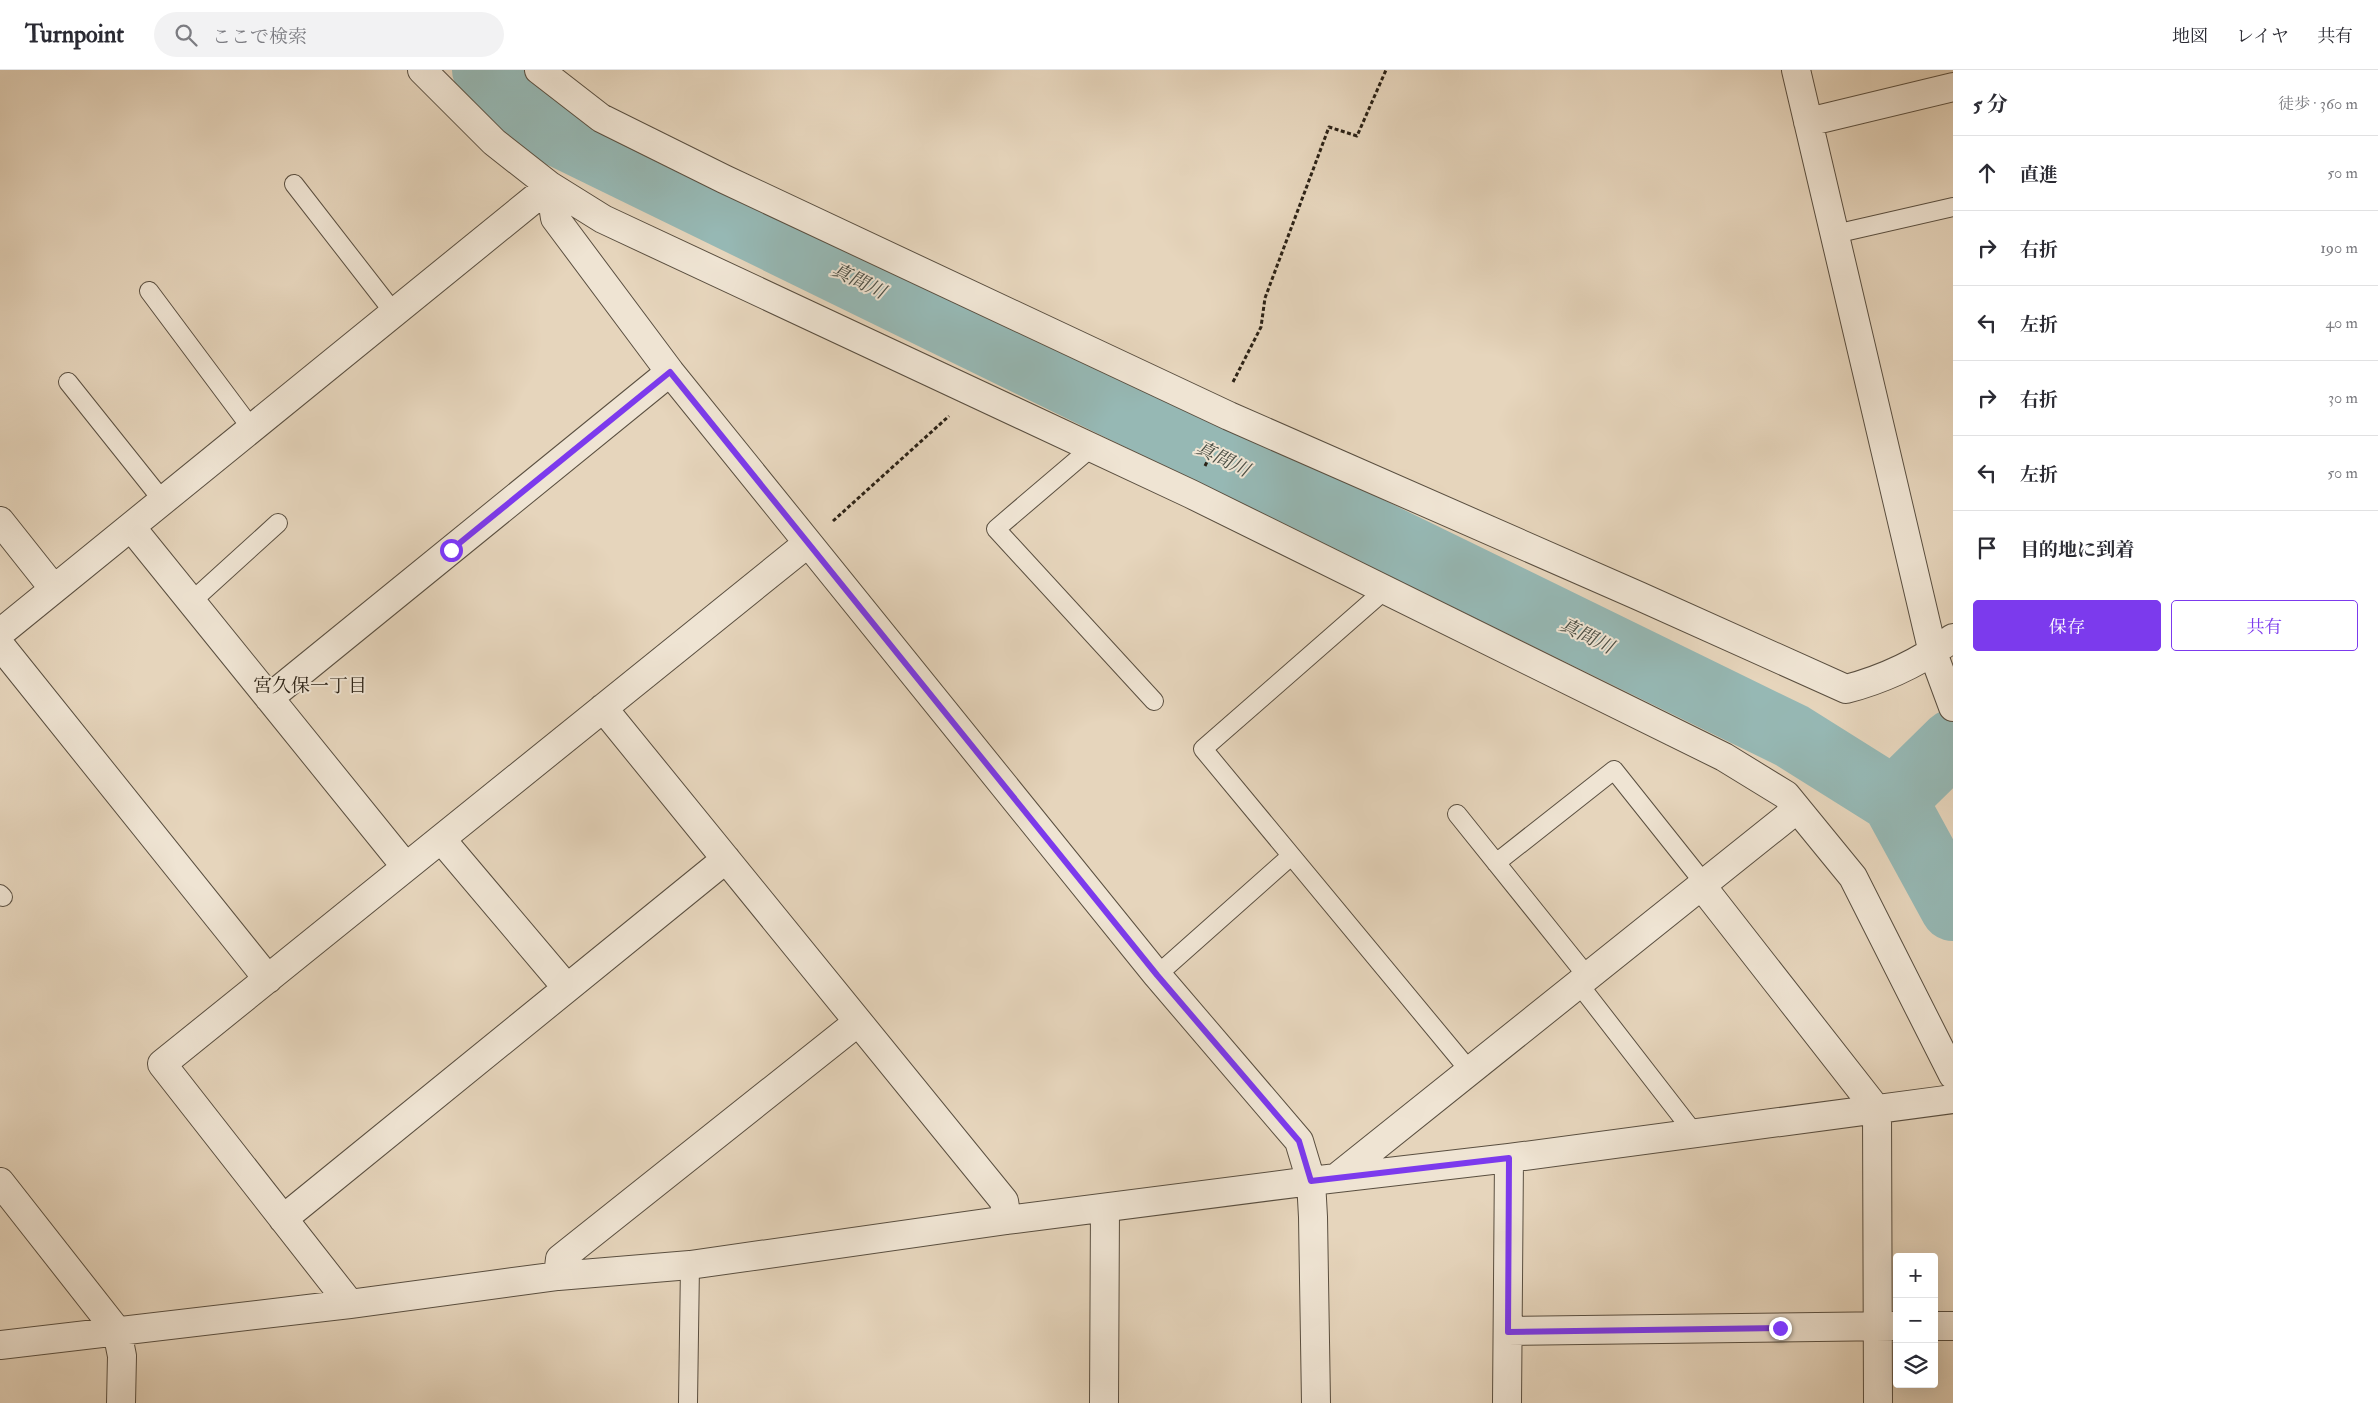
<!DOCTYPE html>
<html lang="ja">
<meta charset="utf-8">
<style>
:root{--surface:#fff;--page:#f2f2f3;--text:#2b2b33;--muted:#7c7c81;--line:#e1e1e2;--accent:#7c3aed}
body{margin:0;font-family:"IM FELL Double Pica","Noto Serif JP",serif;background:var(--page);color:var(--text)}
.controls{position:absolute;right:15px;bottom:15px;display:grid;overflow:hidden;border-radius:5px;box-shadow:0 5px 20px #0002}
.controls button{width:45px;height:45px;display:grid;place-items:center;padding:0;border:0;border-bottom:1px solid var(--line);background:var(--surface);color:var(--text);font:25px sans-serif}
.stop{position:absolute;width:15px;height:15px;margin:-11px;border:4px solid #7c3aed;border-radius:50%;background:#fff}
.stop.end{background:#7c3aed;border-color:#fff;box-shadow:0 1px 5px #0008}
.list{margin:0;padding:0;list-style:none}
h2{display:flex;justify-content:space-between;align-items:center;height:65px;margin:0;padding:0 20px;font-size:21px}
h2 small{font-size:16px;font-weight:400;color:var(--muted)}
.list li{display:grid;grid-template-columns:32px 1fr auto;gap:15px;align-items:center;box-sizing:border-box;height:75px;padding:0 20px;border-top:1px solid var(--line)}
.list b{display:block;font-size:19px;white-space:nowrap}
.list em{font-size:16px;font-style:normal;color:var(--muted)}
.actions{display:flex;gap:10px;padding:15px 20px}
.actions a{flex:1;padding:11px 0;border:1px solid var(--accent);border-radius:5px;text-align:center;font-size:18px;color:var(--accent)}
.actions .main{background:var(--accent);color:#fff}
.icon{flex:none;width:28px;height:28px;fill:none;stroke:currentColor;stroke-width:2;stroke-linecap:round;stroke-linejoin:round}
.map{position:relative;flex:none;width:1953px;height:1333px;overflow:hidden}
header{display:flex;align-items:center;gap:30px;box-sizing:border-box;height:70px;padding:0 25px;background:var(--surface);border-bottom:1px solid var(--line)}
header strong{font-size:24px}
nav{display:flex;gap:28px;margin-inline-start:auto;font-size:18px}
.search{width:350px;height:45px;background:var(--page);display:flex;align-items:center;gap:12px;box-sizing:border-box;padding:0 18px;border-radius:28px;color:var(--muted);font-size:19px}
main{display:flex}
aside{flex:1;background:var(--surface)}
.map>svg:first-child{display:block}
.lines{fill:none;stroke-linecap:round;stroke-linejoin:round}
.river{stroke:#96b8b4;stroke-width:66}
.lane-casing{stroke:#5a4f40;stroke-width:20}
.street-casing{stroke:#5a4f40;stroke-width:30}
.path{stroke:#2c2216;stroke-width:3;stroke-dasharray:4 2.5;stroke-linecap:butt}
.lane{stroke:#efe4d3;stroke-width:18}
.street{stroke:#efe4d3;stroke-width:28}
.route{stroke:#7c3aed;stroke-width:6}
.labels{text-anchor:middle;stroke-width:4;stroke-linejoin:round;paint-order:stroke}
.water-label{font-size:19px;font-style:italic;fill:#4c4f45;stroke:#efe4d3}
.neighbourhood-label{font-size:19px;fill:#2c2216;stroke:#efe4d3}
</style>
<header>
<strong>Turnpoint</strong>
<div class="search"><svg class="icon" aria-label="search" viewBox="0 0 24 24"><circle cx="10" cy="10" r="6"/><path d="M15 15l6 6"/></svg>ここで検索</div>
<nav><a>地図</a><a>レイヤ</a><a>共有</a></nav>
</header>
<main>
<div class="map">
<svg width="1953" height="1333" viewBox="0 0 1953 1333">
<rect width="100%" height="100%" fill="#e6d5bc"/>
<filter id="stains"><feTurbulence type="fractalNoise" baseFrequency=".004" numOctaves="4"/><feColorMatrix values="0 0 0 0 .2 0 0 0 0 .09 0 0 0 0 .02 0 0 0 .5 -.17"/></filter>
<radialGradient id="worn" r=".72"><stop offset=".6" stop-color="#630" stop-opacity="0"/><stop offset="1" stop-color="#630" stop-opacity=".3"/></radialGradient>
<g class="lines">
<path class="river" d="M 485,0 L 537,53 L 1792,666 L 1894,730 L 1953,838
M 1894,730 L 1953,672"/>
<g class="lane-casing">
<path id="lane" d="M 294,114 L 395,244
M 1835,164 L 1953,137
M 149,221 L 252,359
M 68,312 L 163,431
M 1091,378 L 996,459 L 1154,631
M 1386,519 L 1203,679 L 1469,1000
M 191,532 L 278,453
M 1457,744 L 1587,906
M 1496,793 L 1614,700 L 1704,813
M 0,824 L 3,827
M 1157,905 L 1291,786
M 1578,913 L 1695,1064
M 688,1333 L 690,1195"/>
</g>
<g class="street-casing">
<path id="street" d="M 422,0 L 494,72 L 550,116 L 603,149 L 1191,424 L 1724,687 L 1786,725 L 1853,807 L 1953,1005
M 539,0 L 601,48 L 724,109 L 1229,346 L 1639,526 L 1846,619 C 1885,609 1920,592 1953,568
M 1796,0 L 1933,583 L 1953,637
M 1808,52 L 1953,17
M 0,451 L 54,519
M 131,457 L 406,797
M 0,563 L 550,116 L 555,148 L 670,302 L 1157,905 L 1299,1071 L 1311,1111 L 1313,1147 L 1316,1333
M 0,575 L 268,909
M 269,628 L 670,302
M 603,638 L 1004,1131 L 1007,1150
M 441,769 L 567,918
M 1701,815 L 1877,1040 L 1878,1333
M 1336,1108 L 1797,739
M 0,1112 L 117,1261 L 122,1286 L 121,1333
M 283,1149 L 726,789
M 558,1206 L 560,1189 L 858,952
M 350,1234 L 162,994 L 808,473
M 1934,1256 L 1953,1256
M 1508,1261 L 1895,1256
M 0,1275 L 350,1234 L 558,1206 L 690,1195 L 1007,1150 L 1311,1111 L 1509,1088 L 1953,1029
M 1104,1333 L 1105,1138
M 1507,1333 L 1509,1088"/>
</g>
<path class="path" d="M 1233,312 L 1261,257 L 1265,228 L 1329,57 L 1357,66 L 1386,0
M 1205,396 L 1214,377
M 833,451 L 949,346"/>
<use href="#lane" class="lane"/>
<use href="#street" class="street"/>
</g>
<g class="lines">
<path class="route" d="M 451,480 L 670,302 L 1157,905 L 1299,1071 L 1311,1111 L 1509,1088 L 1508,1262 L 1780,1258"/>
</g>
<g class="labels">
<g class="water-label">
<text transform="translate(859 210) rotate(26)" y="7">真間川</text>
<text transform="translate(1223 388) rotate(26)" y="7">真間川</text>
<text transform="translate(1587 565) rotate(26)" y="7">真間川</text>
</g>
<g class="neighbourhood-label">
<text x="310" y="622">宮久保一丁目</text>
</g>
</g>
<rect width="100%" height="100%" filter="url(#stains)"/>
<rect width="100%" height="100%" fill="url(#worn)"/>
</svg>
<div class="controls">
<button>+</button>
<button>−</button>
<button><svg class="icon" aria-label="layers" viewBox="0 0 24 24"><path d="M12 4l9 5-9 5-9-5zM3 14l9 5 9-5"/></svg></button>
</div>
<div class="stop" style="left:451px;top:480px"></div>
<div class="stop end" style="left:1780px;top:1258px"></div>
</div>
<aside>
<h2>5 分<small>徒歩 · 360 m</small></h2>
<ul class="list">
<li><svg class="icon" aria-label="ahead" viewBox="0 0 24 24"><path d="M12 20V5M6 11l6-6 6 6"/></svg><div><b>直進</b></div><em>50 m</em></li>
<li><svg class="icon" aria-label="right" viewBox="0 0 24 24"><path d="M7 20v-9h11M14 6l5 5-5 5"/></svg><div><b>右折</b></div><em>190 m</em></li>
<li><svg class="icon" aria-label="left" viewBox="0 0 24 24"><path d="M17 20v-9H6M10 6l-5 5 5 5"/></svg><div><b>左折</b></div><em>40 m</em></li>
<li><svg class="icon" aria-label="right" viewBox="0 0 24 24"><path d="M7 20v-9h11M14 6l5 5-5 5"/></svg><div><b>右折</b></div><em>30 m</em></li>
<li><svg class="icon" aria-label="left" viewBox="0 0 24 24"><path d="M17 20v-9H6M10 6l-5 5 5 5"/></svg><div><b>左折</b></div><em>50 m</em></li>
<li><svg class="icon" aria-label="arrive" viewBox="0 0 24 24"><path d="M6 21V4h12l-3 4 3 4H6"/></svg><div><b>目的地に到着</b></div></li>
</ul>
<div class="actions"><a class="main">保存</a><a>共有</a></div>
</aside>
</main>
